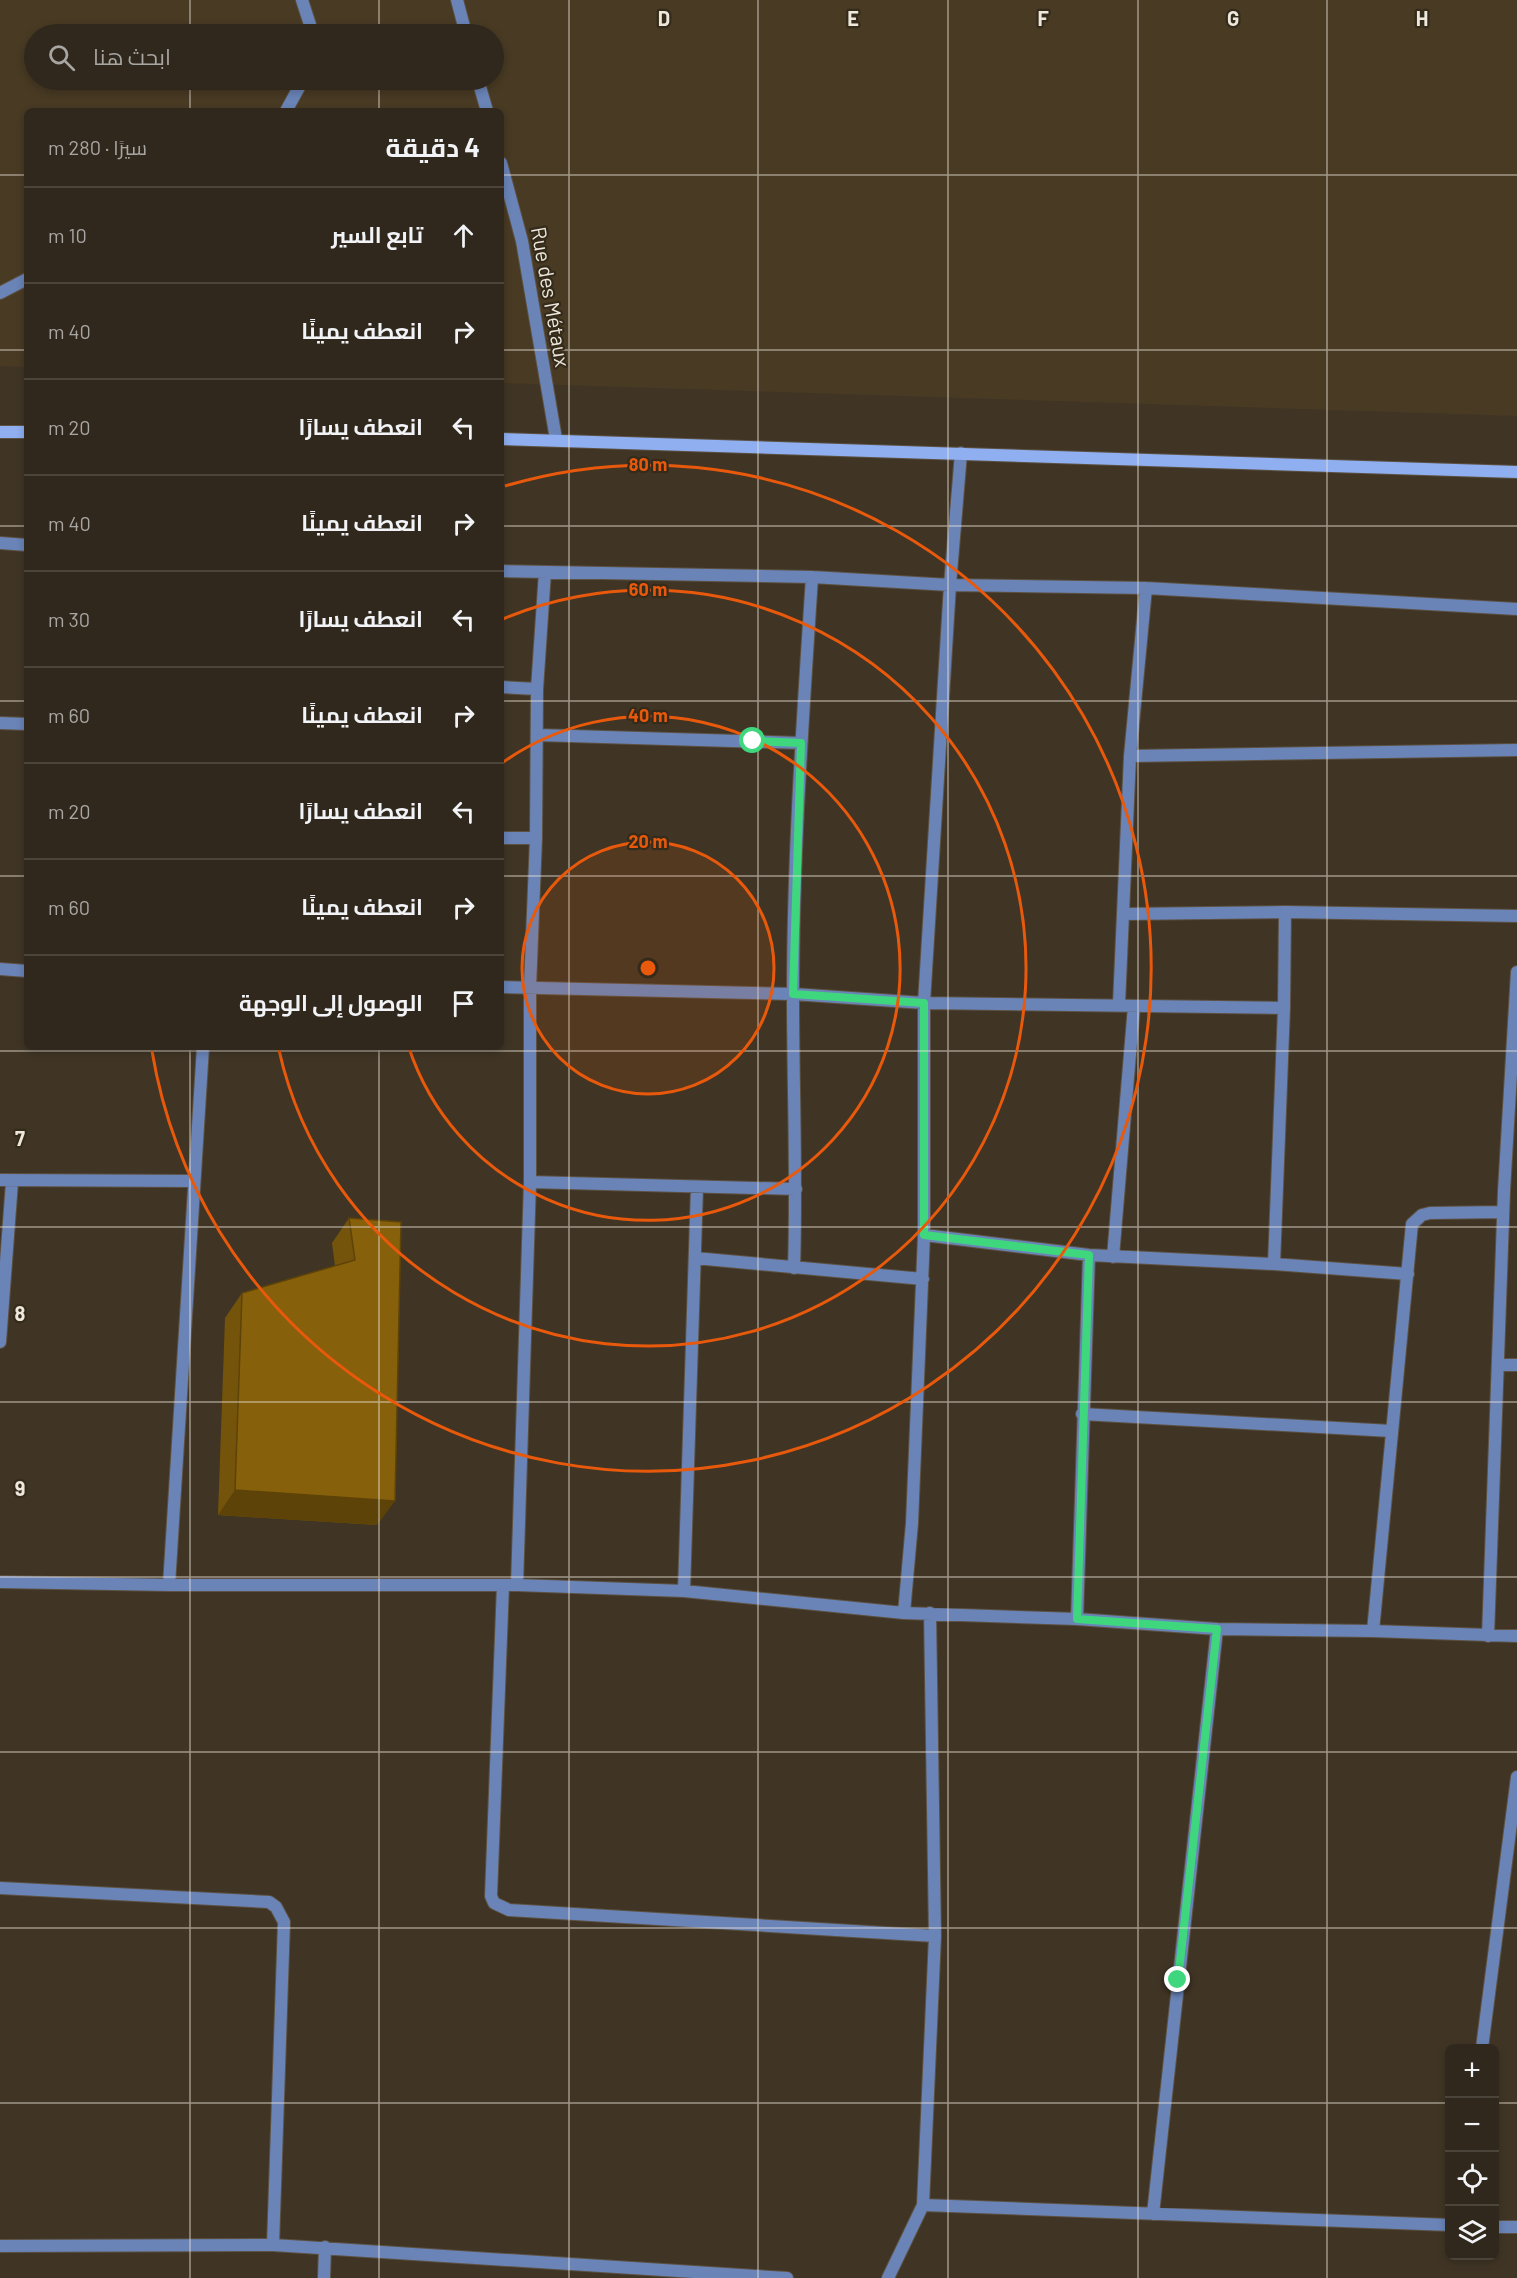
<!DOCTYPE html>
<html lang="ar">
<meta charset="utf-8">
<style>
:root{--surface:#30281c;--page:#383025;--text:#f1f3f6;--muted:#a8a6a3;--line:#4b443b}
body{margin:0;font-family:Barlow,Cairo,sans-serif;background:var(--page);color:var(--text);direction:rtl}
.controls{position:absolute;right:18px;bottom:18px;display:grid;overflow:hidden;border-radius:9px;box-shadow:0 3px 9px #0003}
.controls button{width:54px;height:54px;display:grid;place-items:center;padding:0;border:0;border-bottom:2px solid var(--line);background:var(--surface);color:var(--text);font:30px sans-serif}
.stop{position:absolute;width:18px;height:18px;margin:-14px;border:4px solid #3fd77d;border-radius:50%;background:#fff}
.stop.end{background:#3fd77d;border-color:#fff;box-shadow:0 2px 6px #0008}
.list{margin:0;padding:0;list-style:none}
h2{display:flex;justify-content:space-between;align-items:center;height:78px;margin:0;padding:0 24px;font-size:26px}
h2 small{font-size:20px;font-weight:400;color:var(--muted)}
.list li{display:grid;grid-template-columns:39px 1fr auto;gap:18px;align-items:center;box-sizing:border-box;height:96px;padding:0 24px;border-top:2px solid var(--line)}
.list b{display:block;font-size:22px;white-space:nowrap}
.list em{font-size:20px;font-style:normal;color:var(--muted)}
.icon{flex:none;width:33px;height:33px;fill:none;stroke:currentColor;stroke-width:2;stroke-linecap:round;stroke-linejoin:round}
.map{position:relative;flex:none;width:1517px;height:2278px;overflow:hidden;direction:ltr}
.search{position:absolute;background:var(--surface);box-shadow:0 3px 9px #0003;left:24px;top:24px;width:480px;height:66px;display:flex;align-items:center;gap:15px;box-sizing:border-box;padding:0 21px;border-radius:33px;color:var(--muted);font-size:22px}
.panel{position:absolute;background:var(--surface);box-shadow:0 3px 9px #0003;left:24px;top:108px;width:480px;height:942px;border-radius:9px;direction:rtl}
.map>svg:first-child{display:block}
.built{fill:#483a23;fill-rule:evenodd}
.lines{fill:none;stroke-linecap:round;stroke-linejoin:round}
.lane-casing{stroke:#5c5142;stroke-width:14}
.street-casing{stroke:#5c5142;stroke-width:14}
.secondary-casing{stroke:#5c5142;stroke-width:14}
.lane{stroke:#6a84b8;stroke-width:12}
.street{stroke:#6a84b8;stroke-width:12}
.secondary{stroke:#8faff1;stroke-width:12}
.wall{fill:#74530a}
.shaded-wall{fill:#5e4308}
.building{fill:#87600c;stroke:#5e4308;stroke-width:1.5}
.route{stroke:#3fd77d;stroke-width:8}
.grid{fill:none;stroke:#ede7dc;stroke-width:1.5;stroke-opacity:0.55}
.ring{fill:none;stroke:#e8590c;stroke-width:3}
.labels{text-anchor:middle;stroke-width:4.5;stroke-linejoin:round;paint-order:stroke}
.street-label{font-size:21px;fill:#ede7dc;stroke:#352b1b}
.grid-label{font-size:20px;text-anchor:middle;font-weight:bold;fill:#ede7dc;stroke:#352b1b;stroke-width:4.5;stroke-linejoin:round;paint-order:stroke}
.centre{fill:#e8590c;stroke:#352b1b;stroke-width:3}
.ring-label{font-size:18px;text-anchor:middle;font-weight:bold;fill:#e8590c;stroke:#352b1b;stroke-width:4.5;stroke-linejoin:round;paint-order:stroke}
</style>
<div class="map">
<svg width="1517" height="2278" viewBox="0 0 1517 2278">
<rect width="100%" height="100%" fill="#403525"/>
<path class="built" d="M 0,0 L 1517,0 L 1517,416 L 501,383 L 501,111 L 27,111 L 27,367 L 0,366 ZM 34,34 L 494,34 L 494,80 L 34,80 Z"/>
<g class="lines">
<g class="lane-casing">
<path id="lane" d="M 302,0 L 313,34
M 286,111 L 303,80
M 0,293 L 27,279"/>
</g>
<g class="street-casing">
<path id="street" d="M 457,0 L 466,34
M 478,80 L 487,111
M 501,163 L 522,241 L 556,439
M 0,543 L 27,545
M 501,571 L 812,577 L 950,585 L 1146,588 L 1517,609
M 501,687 L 537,689
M 0,723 L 27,724
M 538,735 L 801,743
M 1130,756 L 1517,750
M 501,838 L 536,838
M 1124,914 L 1285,912 L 1517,916
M 0,969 L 27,971
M 501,987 L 793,994 L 924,1003 L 1284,1008
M 1119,1004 L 1130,756 L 1146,588
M 0,1180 L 194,1181
M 530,1182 L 796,1189
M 924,1235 L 1089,1255 L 1274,1264 L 1408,1274
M 1113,1257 L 1134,1006
M 695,1258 L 923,1279
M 1274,1264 L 1284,1008 L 1285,912
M 794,1268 C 797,1177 793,1086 793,995 C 793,855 803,716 812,577
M 0,1342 L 12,1182
M 1499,1365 L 1517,1365
M 1082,1414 L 1391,1431
M 0,1582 L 169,1585 L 517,1585 L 684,1591 L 904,1613 L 1077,1619 L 1217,1629 L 1373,1631 L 1517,1636
M 169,1585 L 203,1047
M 503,1585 L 491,1896 L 494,1903 L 509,1910 L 935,1936
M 517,1585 L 530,1182 L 530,987 L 536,838 L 537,689 L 545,572
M 684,1591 L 697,1187
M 904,1613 L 912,1523 L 924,1235 L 924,1003 L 950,585 L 961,453
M 1077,1619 L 1089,1255
M 1373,1631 L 1412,1224 L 1422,1215 L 1430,1213 L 1503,1212
M 1488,1636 L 1504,1191 L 1517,972
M 0,1888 L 269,1902 L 276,1907 L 284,1922 L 273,2245
M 1482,2048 L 1517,1777
M 923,2205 L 1450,2225
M 1153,2214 L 1217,1629
M 1494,2227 L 1517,2227
M 0,2246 L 273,2245 L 787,2278
M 324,2278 L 325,2247
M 888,2278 L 923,2205 L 935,1936 L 930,1613"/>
</g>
<g class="secondary-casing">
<path id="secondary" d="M 0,432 L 27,432
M 501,439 L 1517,472"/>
</g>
<use href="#lane" class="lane"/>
<use href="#street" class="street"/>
<use href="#secondary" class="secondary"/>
</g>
<path class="wall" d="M 349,1218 L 401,1222 L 377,1525 L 218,1515 L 225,1318 L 242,1293 L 335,1266 L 332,1243 Z"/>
<path class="shaded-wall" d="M 235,1490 L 395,1501 L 377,1525 L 218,1515 Z"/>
<path class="building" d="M 349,1218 L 401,1222 L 395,1501 L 235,1490 L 242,1293 L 355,1260 Z"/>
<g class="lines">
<path class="route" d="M 753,741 L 801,743 L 793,994 L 924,1003 L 924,1235 L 1089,1255 L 1077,1619 L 1217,1629 L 1178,1980"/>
</g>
<path class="grid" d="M 190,0 L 190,34M 379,0 L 379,34M 569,0 L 569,2278M 758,0 L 758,2278M 948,0 L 948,2278M 1138,0 L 1138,2278M 1327,0 L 1327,2278M 190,80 L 190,111M 379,80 L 379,111M 0,175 L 27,175M 501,175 L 1517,175M 0,350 L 27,350M 501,350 L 1517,350M 0,526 L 27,526M 501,526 L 1517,526M 0,701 L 27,701M 501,701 L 1517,701M 0,876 L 27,876M 501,876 L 1517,876M 190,1047 L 190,2278M 379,1047 L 379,2278M 0,1051 L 1517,1051M 0,1227 L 1517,1227M 0,1402 L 1517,1402M 0,1577 L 1517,1577M 0,1752 L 1517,1752M 0,1928 L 1517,1928M 0,2103 L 1450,2103M 1494,2103 L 1517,2103"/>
<circle cx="648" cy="968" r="126" fill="#e8590c" fill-opacity=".12"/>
<g class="ring">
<circle cx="648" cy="968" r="126"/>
<path d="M502 763A252 252 0 1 1 409 1048"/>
<path d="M503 619A378 378 0 1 1 279 1050"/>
<path d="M505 486A503 503 0 1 1 152 1051"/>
</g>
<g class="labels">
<g class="street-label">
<text transform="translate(550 297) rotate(80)" y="7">Rue des Métaux</text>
</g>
</g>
<g class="grid-label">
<text x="664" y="26">D</text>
<text x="853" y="26">E</text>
<text x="1043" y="26">F</text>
<text x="1233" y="26">G</text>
<text x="1422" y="26">H</text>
<text x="20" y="1146">7</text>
<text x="20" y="1321">8</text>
<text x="20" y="1496">9</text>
</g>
<circle cx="648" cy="968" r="9" class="centre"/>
<g class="ring-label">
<text x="648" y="471">80 m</text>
<text x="648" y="596">60 m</text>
<text x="648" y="722">40 m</text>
<text x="648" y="848">20 m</text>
</g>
</svg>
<div class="controls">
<button>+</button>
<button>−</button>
<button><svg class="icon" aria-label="locate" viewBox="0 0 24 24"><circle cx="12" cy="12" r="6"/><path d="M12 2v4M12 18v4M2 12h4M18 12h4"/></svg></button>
<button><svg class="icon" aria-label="layers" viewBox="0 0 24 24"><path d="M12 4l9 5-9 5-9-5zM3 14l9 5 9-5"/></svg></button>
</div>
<div class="stop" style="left:753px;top:741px"></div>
<div class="stop end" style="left:1178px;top:1980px"></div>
<div class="search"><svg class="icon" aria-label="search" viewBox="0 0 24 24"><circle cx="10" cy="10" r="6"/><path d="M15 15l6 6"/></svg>ابحث هنا</div>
<section class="panel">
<h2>4 دقيقة<small>سيرًا · 280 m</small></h2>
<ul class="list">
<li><svg class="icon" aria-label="ahead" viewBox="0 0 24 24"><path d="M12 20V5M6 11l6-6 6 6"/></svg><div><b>تابع السير</b></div><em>10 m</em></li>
<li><svg class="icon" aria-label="right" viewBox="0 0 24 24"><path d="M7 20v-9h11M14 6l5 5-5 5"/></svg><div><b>انعطف يمينًا</b></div><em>40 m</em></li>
<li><svg class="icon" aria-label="left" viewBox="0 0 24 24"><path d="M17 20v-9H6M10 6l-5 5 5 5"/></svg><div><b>انعطف يسارًا</b></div><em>20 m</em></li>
<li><svg class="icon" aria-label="right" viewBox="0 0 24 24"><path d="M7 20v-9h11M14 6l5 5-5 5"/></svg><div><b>انعطف يمينًا</b></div><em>40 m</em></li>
<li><svg class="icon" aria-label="left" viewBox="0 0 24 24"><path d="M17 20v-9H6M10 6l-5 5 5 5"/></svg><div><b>انعطف يسارًا</b></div><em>30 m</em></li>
<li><svg class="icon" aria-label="right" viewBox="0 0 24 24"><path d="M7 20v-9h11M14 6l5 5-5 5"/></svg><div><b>انعطف يمينًا</b></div><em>60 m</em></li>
<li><svg class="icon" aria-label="left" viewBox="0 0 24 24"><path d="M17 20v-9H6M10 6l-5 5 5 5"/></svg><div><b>انعطف يسارًا</b></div><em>20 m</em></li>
<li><svg class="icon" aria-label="right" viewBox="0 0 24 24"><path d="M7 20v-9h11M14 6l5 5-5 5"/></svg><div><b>انعطف يمينًا</b></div><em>60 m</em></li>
<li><svg class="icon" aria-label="arrive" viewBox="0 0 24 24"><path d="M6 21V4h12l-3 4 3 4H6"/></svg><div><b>الوصول إلى الوجهة</b></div></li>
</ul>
</section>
</div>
